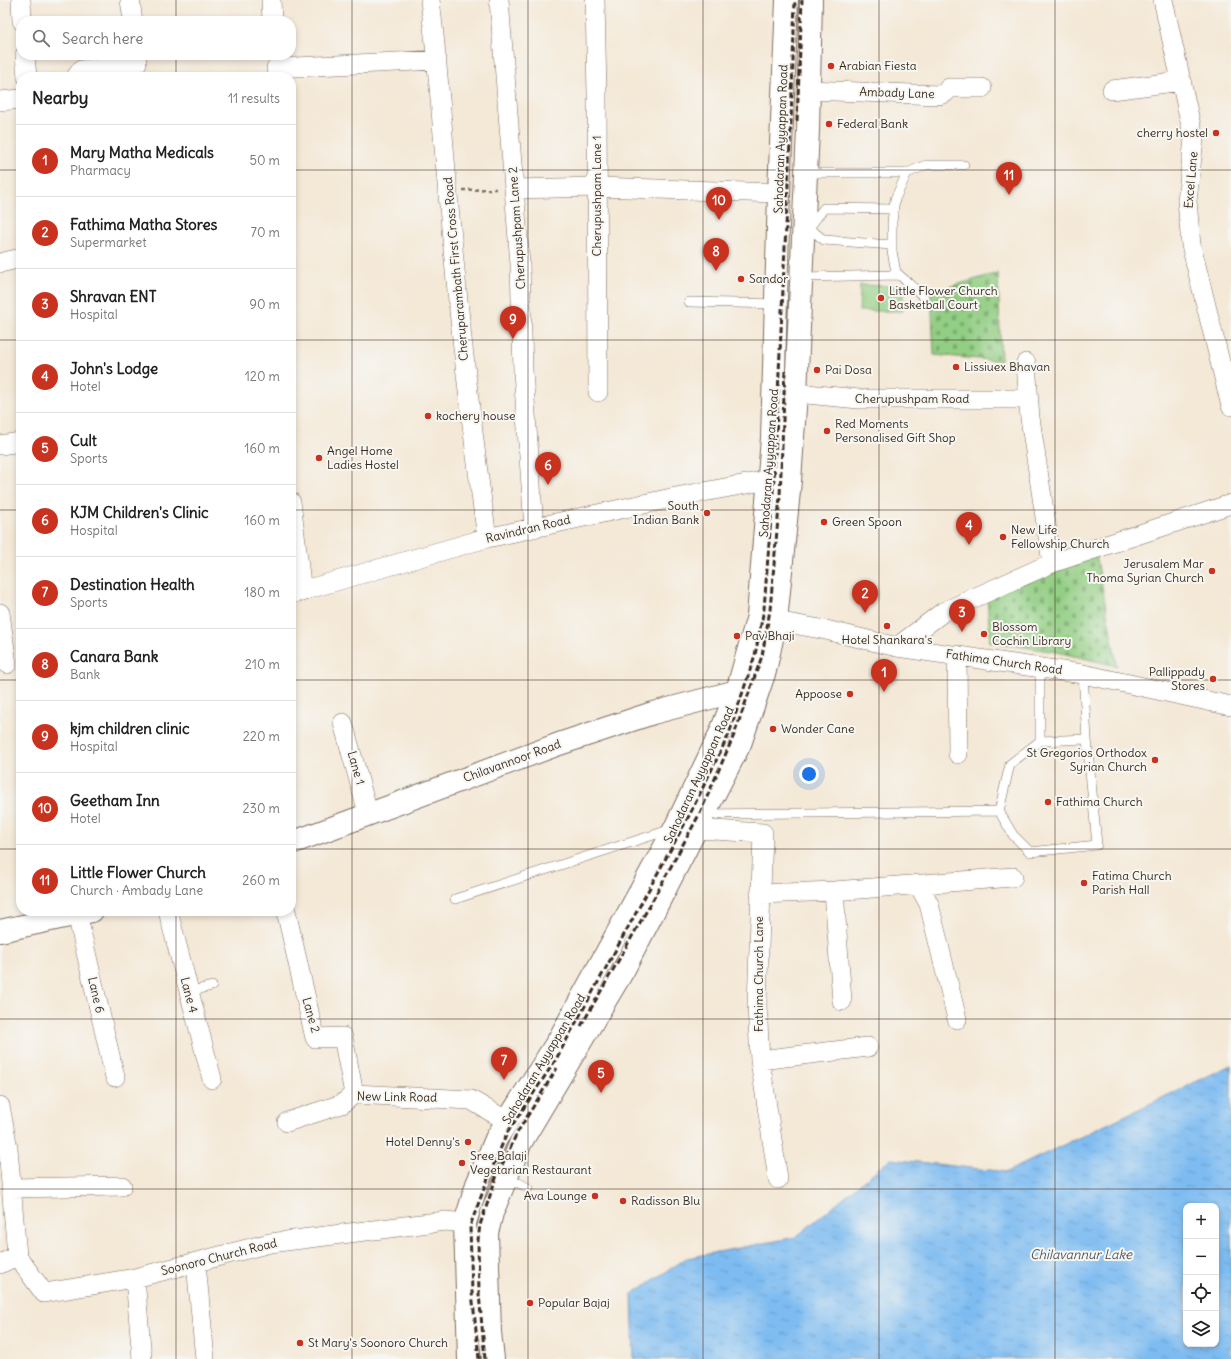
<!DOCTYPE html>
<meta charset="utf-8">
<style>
:root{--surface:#fff;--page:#f2f2f2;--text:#222;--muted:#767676;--line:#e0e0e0;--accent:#c8321e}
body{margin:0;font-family:Delius,sans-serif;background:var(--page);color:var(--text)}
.controls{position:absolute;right:12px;bottom:12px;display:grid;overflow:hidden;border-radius:8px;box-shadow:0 2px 6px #0003}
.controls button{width:36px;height:36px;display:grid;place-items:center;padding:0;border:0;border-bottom:1px solid var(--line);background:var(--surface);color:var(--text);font:20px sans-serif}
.you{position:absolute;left:809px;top:774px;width:14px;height:14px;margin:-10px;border:3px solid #fff;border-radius:50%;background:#1a73e8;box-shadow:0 0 0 6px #1a73e833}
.badge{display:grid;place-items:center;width:26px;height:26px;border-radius:50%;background:var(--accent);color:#fff;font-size:13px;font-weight:700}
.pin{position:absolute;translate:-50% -33px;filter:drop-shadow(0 1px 2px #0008)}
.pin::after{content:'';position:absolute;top:21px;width:14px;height:12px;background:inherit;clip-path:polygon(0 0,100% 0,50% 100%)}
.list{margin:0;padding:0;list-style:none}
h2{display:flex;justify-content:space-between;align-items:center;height:52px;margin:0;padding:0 16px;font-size:17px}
h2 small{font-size:13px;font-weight:400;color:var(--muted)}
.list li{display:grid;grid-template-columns:26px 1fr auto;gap:12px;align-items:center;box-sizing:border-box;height:72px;padding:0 16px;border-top:1px solid var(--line)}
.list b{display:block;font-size:15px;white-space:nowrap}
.list p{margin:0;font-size:13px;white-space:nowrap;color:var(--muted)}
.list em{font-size:13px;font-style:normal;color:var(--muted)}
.icon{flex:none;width:22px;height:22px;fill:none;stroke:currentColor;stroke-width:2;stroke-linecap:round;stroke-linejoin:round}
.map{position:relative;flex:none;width:1231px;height:1359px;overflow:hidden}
.search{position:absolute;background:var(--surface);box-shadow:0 2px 6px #0003;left:16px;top:16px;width:280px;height:44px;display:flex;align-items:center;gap:10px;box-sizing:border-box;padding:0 14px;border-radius:16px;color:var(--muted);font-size:15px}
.panel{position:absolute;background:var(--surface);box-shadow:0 2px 6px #0003;left:16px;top:72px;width:280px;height:844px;border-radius:16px}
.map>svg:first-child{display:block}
.cemetery{fill:url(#cemetery-stones);stroke:#667c50}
.garden{fill:#92ce83;stroke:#667c50}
.water{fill:url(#water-ripples);stroke:#5c7288;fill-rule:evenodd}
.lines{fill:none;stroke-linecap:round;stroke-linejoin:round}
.lane-casing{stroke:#7c6c5e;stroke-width:10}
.street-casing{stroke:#7c6c5e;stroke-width:20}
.secondary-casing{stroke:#7c6c5e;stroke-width:24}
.primary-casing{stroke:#7c6c5e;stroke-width:24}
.path{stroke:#7c6c5e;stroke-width:2.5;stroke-dasharray:3 3;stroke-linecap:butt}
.lane{stroke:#fff;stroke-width:9}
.street{stroke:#fff;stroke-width:19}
.secondary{stroke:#fff;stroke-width:22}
.primary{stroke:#fff;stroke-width:22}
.rail{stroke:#3b2a1e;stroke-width:3;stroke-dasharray:6 3;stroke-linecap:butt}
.grid{fill:none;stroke:#3b2a1e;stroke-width:1;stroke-opacity:0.55}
.poi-dot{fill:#c8321e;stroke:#f6f6f2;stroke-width:1.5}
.labels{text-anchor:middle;stroke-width:4;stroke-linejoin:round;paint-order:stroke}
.poi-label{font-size:12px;fill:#3b2a1e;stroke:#f6f6f2;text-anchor:start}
.street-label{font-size:12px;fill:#3b2a1e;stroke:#f6f6f2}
.water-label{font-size:13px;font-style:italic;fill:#4f565d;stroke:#f6f6f2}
</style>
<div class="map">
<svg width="1231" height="1359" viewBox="0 0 1231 1359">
<defs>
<pattern id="cemetery-stones" width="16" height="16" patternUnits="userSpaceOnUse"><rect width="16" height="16" fill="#92ce83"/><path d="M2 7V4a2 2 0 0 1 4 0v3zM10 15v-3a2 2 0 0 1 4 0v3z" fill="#78a76b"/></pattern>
<pattern id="water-ripples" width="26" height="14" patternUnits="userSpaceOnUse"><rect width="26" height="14" fill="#7dbbf1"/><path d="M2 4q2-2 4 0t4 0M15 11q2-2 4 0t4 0" fill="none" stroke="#6898c3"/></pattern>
</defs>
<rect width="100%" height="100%" fill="#f6f6f2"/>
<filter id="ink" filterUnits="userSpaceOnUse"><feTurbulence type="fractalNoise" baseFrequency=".025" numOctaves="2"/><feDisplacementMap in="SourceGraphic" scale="8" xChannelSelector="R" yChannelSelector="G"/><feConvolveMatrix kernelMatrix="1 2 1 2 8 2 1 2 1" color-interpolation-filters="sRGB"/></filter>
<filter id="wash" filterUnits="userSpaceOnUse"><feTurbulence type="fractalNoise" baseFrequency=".012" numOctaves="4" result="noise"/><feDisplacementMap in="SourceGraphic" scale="16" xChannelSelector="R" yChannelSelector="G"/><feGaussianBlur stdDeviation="0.9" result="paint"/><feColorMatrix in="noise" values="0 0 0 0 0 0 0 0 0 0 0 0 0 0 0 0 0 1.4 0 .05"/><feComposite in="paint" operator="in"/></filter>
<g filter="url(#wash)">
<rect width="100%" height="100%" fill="#f4e8d6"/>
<path class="cemetery" d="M 998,273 L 1001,361 L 934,355 L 931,292 Z
M 1096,554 L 1117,666 L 1057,652 L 990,642 L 987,597 Z"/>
<path class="garden" d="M 860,285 L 903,286 L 903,311 L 859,311 Z"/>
<path class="water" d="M 1231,1065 L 1231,1359 L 634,1359 L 632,1294 L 687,1258 L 796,1237 L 890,1159 L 1007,1172 ZM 1186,1206 L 1216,1206 L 1216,1344 L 1186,1344 Z"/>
</g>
<g filter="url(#ink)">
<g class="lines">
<g class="lane-casing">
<path id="lane" d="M 806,173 L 907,173 L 926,165 L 964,165
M 907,173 L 895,199 L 892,222 L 892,251 L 896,272 L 924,297
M 806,228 L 809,228 L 824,208 L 893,209
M 809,228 L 824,240 L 892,245
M 802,277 L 898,275
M 689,302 L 776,304
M 1040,667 L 1040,741 L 1087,739 L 1083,674
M 1040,741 L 1010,764 L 999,811 L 1013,835 L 1030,852 L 1097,845 L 1087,739
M 705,814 L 999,811
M 455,899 L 672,829
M 188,992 L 212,986
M 505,1183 L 519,1183 L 528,1188"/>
</g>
<g class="street-casing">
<path id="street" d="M 21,0 L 22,21
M 130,0 L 133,21
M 271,0 L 272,21
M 430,0 C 440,79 444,159 452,238 C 461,338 473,438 487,538
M 499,0 L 520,264 L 523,371 L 534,528
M 595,0 L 597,93 L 598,392
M 1163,0 L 1194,139 L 1187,201 L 1191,245 L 1231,406
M 25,55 L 27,77
M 276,68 L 437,60
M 76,77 L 81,70 L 137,63 L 136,55
M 808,90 L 939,95 L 945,93 L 949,88 L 982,88
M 1112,90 L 1182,81
M 0,101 L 21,99
M 515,189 L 597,187 L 779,193
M 0,263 L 21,258
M 1026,363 L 1030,418 L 1052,563
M 796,393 L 859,399 L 1029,399
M 0,445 L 21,442
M 291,502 L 302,592
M 291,594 L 487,538 L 676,497 L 768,480
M 0,613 L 7,664
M 776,621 L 826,630 L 897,647 L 1083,674 L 1231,706
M 897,647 L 943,612 L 1052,563 L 1231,504
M 957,655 L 958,754
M 343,723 L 368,813
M 697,829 L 763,833 L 757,1005 L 760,1060 L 778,1179
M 918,884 L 929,904 L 957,1019
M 834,891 L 842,1001
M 760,894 L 834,891 L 1013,877
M 168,911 L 212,1079
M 286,911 L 315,1038 L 343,1037 L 354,1094
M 77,914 L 115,1077
M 760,1060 L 868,1047
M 0,1106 L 8,1148 L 17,1256
M 287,1122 L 342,1104 L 354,1094 L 471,1100 L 507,1121
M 11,1188 L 122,1186
M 17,1256 L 44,1293 L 135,1278 L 270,1243 L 445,1221 L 465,1223
M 196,1263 L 205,1359
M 0,1264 L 17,1256
M 135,1278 L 142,1359"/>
</g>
<g class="secondary-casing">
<path id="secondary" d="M 291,843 L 559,744 L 653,713 L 737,691
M 0,931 L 92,911"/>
</g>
<g class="primary-casing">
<path id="primary" d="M 469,1359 L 465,1223 L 477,1184 L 496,1139 L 558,1041 L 675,828 L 720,734 L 737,691 L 758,616 L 772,438 L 779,193 L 787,0
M 493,1359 L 490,1332 L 487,1233 L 492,1213 L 521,1142 L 624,969 L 740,744 L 765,671 L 776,621 L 790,481 L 796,393 L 808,130 L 811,0"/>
</g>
<path class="path" d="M 463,190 L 496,189"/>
<use href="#lane" class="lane"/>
<use href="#street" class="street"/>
<use href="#secondary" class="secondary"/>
<use href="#primary" class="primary"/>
<path class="rail" d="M 797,121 L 802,0
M 581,1026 L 650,905 L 700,813 L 734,735 L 762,656 L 770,610 L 780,496 L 785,370
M 479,1359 L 472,1292 L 470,1226 L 488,1178 L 507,1133 L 555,1061 L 690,814 L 729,734 L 755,655 L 764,609 L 774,478 L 791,121 L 795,0
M 485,1359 L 479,1294 L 478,1240 L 480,1225 L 496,1178 L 517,1133 L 557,1068"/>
</g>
</g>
<path class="grid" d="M 176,0 L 176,21M 352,0 L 352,1359M 528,0 L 528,1359M 703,0 L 703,1359M 879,0 L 879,1359M 1055,0 L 1055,1359M 176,55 L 176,77M 0,170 L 21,170M 291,170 L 1231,170M 0,340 L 21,340M 291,340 L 1231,340M 0,510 L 21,510M 291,510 L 1231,510M 0,680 L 21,680M 291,680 L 1231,680M 0,849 L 21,849M 291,849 L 1231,849M 176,911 L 176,1359M 0,1019 L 1231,1019M 0,1189 L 1231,1189"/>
<g class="poi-dot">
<circle cx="831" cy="66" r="4"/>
<circle cx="829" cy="124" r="4"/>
<circle cx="1216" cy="133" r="4"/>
<circle cx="741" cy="279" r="4"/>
<circle cx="881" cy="298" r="4"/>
<circle cx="956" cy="367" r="4"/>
<circle cx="817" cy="370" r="4"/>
<circle cx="428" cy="416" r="4"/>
<circle cx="827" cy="431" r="4"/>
<circle cx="319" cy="458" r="4"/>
<circle cx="707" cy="513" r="4"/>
<circle cx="824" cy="522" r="4"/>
<circle cx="1003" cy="537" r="4"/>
<circle cx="1212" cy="571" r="4"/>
<circle cx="887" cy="626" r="4"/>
<circle cx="984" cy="634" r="4"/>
<circle cx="737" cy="636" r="4"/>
<circle cx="1213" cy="679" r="4"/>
<circle cx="850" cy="694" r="4"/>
<circle cx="773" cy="729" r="4"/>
<circle cx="1155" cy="760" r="4"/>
<circle cx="1048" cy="802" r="4"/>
<circle cx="1084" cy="883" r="4"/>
<circle cx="468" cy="1142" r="4"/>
<circle cx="462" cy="1163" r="4"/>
<circle cx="595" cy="1196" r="4"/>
<circle cx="623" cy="1201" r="4"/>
<circle cx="530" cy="1303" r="4"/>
<circle cx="300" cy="1343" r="4"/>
</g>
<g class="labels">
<g class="poi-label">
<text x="839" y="70">Arabian Fiesta</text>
<text x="837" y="128">Federal Bank</text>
<text x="1208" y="137" text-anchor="end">cherry hostel</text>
<text x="749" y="283">Sandor</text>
<text x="889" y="295">Little Flower Church<tspan x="889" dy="14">Basketball Court</tspan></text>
<text x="964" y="371">Lissiuex Bhavan</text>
<text x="825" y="374">Pai Dosa</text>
<text x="436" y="420">kochery house</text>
<text x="835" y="428">Red Moments<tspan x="835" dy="14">Personalised Gift Shop</tspan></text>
<text x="327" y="455">Angel Home<tspan x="327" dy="14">Ladies Hostel</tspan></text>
<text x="699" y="510" text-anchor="end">South<tspan x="699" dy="14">Indian Bank</tspan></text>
<text x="832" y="526">Green Spoon</text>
<text x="1011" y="534">New Life<tspan x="1011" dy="14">Fellowship Church</tspan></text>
<text x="1204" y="568" text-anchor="end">Jerusalem Mar<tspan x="1204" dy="14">Thoma Syrian Church</tspan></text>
<text x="992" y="631">Blossom<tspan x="992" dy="14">Cochin Library</tspan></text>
<text x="745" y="640">Pav Bhaji</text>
<text x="887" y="644" text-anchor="middle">Hotel Shankara's</text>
<text x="1205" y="676" text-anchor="end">Pallippady<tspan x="1205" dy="14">Stores</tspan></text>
<text x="842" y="698" text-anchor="end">Appoose</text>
<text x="781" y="733">Wonder Cane</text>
<text x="1147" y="757" text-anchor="end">St Gregorios Orthodox<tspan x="1147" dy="14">Syrian Church</tspan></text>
<text x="1056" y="806">Fathima Church</text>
<text x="1092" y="880">Fatima Church<tspan x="1092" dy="14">Parish Hall</tspan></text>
<text x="460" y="1146" text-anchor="end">Hotel Denny's</text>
<text x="470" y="1160">Sree Balaji<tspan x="470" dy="14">Vegetarian Restaurant</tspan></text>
<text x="587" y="1200" text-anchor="end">Ava Lounge</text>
<text x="631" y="1205">Radisson Blu</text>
<text x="538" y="1307">Popular Bajaj</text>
<text x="308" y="1347">St Mary's Soonoro Church</text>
</g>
<g class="street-label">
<text transform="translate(897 93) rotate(2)" y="4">Ambady Lane</text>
<text transform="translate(781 139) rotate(-88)" y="4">Sahodaran Ayyappan Road</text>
<text transform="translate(1191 180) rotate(-85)" y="4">Excel Lane</text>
<text transform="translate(597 196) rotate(-90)" y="4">Cherupushpam Lane 1</text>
<text transform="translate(517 228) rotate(-94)" y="4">Cherupushpam Lane 2</text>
<text transform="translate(456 269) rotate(-95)" y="4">Cheruparambath First Cross Road</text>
<text x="912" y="403">Cherupushpam Road</text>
<text transform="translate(769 463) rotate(-86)" y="4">Sahodaran Ayyappan Road</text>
<text transform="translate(528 529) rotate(-13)" y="4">Ravindran Road</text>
<text transform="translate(1004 662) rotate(8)" y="4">Fathima Church Road</text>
<text transform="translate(512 761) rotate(-20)" y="4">Chilavannoor Road</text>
<text transform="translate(356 768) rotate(74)" y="4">Lane 1</text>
<text transform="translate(699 775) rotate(-65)" y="4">Sahodaran Ayyappan Road</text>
<text transform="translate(759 974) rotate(-90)" y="4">Fathima Church Lane</text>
<text transform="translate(96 995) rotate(77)" y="4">Lane 6</text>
<text transform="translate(189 995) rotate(75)" y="4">Lane 4</text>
<text transform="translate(311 1015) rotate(74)" y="4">Lane 2</text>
<text transform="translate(544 1059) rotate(-59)" y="4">Sahodaran Ayyappan Road</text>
<text transform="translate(397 1097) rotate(1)" y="4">New Link Road</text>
<text transform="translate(219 1257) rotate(-14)" y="4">Soonoro Church Road</text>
</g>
<g class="water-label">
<text x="1081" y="1259">Chilavannur Lake</text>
</g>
</g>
</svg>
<div class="controls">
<button>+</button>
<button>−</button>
<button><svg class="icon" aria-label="locate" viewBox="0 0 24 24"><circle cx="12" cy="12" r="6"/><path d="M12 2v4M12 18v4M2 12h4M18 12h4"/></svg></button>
<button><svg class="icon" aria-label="layers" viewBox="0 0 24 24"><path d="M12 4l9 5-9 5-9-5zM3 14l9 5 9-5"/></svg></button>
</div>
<div class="you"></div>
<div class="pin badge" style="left:884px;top:692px">1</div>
<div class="pin badge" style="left:865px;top:613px">2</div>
<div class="pin badge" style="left:962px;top:632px">3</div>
<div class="pin badge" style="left:969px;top:545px">4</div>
<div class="pin badge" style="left:601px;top:1093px">5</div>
<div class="pin badge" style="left:548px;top:485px">6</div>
<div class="pin badge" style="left:504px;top:1080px">7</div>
<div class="pin badge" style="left:716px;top:271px">8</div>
<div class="pin badge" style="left:513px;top:339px">9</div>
<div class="pin badge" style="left:719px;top:220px">10</div>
<div class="pin badge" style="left:1009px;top:195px">11</div>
<div class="search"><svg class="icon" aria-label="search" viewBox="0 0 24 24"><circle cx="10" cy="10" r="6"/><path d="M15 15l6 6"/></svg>Search here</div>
<section class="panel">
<h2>Nearby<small>11 results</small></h2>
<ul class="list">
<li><span class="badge">1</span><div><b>Mary Matha Medicals</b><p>Pharmacy</p></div><em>50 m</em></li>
<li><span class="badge">2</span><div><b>Fathima Matha Stores</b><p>Supermarket</p></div><em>70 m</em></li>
<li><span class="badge">3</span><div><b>Shravan ENT</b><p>Hospital</p></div><em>90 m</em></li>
<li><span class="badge">4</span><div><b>John's Lodge</b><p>Hotel</p></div><em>120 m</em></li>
<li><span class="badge">5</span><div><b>Cult</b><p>Sports</p></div><em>160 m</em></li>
<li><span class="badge">6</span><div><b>KJM Children's Clinic</b><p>Hospital</p></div><em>160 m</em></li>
<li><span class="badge">7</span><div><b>Destination Health</b><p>Sports</p></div><em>180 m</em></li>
<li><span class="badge">8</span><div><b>Canara Bank</b><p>Bank</p></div><em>210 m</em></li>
<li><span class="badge">9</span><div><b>kjm children clinic</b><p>Hospital</p></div><em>220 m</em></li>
<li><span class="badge">10</span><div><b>Geetham Inn</b><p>Hotel</p></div><em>230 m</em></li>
<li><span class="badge">11</span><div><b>Little Flower Church</b><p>Church · Ambady Lane</p></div><em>260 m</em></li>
</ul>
</section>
</div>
